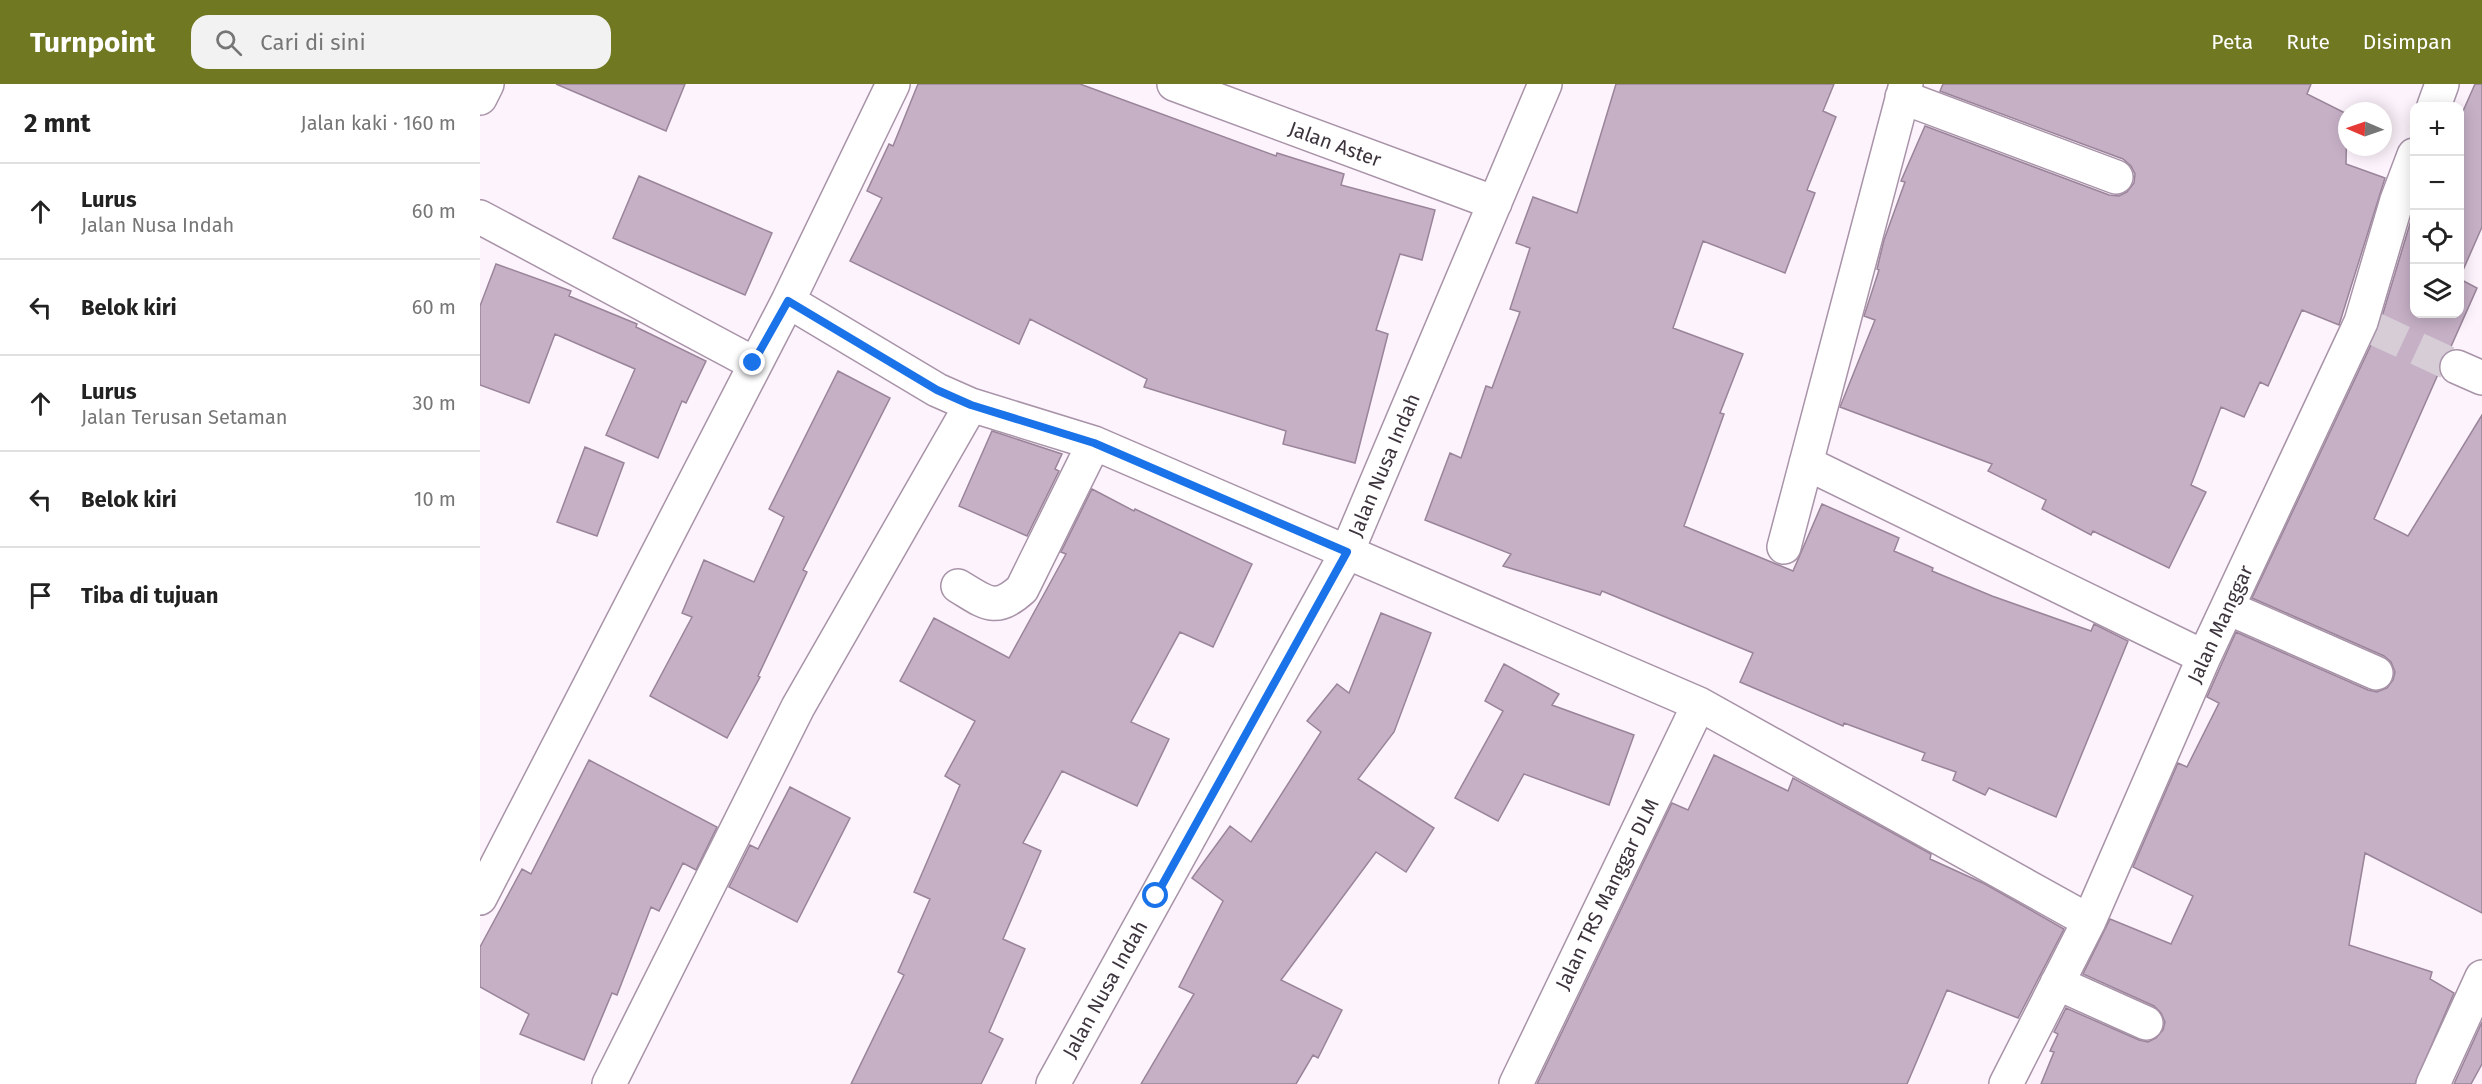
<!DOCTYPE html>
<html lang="id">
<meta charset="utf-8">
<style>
:root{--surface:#fff;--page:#f2f2f2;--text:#222;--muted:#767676;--line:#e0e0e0;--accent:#707822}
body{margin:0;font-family:"Fira Sans",sans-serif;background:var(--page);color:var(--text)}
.controls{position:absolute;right:18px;top:18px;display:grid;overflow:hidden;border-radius:12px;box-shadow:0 3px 15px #0003}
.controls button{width:54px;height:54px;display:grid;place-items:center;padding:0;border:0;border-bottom:2px solid var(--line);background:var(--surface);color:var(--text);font:30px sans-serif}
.compass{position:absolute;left:1858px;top:18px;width:54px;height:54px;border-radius:50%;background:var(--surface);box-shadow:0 3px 15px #0003;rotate:272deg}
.stop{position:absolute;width:18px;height:18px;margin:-14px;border:4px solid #1a73e8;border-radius:50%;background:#fff}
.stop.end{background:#1a73e8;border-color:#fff;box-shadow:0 2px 6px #0008}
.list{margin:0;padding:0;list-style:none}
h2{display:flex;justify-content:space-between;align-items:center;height:78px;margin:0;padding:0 24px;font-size:26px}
h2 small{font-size:20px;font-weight:400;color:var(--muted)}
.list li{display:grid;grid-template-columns:39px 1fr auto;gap:18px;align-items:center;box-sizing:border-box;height:96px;padding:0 24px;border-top:2px solid var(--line)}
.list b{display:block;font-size:22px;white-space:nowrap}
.list p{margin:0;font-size:20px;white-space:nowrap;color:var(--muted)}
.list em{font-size:20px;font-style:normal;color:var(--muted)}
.icon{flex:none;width:33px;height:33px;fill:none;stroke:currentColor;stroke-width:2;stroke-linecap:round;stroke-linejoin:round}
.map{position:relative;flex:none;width:2002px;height:1000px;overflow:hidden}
header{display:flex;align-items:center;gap:36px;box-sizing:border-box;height:84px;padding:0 30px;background:var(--accent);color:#fff}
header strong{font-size:28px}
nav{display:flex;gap:33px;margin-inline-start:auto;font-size:21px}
.search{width:420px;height:54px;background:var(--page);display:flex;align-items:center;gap:15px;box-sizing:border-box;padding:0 21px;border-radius:18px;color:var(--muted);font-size:22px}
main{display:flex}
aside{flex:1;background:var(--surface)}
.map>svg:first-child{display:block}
.building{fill:#c6b0c6;stroke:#998499;stroke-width:1.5}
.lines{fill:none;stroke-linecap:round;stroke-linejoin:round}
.minor-tunnel{stroke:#d6cdd6;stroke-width:33;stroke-dasharray:33 16;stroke-linecap:butt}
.minor-casing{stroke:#a893a8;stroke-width:36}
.minor{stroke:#fff;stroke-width:33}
.route{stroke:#1a73e8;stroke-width:8}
.labels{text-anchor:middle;stroke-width:4.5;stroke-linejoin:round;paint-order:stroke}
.street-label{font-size:20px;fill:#3c333c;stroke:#fff}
</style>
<header>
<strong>Turnpoint</strong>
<div class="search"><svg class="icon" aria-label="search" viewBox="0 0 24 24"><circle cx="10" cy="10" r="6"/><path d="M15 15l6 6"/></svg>Cari di sini</div>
<nav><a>Peta</a><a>Rute</a><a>Disimpan</a></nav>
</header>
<main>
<aside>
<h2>2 mnt<small>Jalan kaki · 160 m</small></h2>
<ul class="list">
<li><svg class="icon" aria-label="ahead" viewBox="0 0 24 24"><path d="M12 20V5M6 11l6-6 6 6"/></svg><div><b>Lurus</b><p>Jalan Nusa Indah</p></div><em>60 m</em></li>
<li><svg class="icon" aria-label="left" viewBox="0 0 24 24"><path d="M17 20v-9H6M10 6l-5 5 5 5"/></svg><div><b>Belok kiri</b></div><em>60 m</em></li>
<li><svg class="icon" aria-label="ahead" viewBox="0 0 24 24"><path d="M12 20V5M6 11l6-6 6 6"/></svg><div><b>Lurus</b><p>Jalan Terusan Setaman</p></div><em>30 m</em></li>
<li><svg class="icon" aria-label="left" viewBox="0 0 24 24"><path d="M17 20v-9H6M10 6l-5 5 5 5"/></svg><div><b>Belok kiri</b></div><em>10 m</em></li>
<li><svg class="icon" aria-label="arrive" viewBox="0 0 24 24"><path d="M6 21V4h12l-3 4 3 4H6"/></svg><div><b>Tiba di tujuan</b></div></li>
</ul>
</aside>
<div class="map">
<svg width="2002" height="1000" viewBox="0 0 2002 1000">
<rect width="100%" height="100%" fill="#fdf3fc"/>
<path class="building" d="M 76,0 L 205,0 L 186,47 Z
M 438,0 L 600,0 L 796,72 L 797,69 L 864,90 L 861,101 L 955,126 L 942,176 L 920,170 L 896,246 L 908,250 L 875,379 L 803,360 L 806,347 L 664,303 L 667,295 L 550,235 L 539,260 L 370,177 L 402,114 L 387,107 L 409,60 L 413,62 Z
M 1136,0 L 1354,0 L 1343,27 L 1356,33 L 1327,106 L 1335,109 L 1305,189 L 1223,157 L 1193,244 L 1263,270 L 1240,329 L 1244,330 L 1204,442 L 1313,487 L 1342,420 L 1419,454 L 1414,467 L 1453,484 L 1452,487 L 1512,512 L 1611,547 L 1614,540 L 1648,557 L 1576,733 L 1509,704 L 1505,711 L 1473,696 L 1476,688 L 1442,676 L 1445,669 L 1364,639 L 1363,642 L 1260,598 L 1273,569 L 1122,507 L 1120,511 L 1023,482 L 1031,470 L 945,436 L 970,369 L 981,374 L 1006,302 L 1012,304 L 1040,228 L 1030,225 L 1050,164 L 1036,159 L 1053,113 L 1097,129 Z
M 1463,0 L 1831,0 L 1827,10 L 1867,30 L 1866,80 L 1905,94 L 1859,241 L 1822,226 L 1788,302 L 1780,298 L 1764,333 L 1741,323 L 1711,401 L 1726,408 L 1689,484 L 1613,447 L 1611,451 L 1562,425 L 1566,416 L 1508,387 L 1512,380 L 1360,323 L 1395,236 L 1384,232 L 1399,186 L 1397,185 L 1404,156 L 1425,98 L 1421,97 L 1445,42 L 1629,111 L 1639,112 L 1647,108 L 1654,99 L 1655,90 L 1651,82 L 1643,75 L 1460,7 Z
M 1995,0 L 2002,0 L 2002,143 L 1980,193 L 1980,34 Z
M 159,92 L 292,149 L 265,211 L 133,154 Z
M 1935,123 L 1935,230 L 1980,230 L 1980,195 L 1997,204 L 1969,267 L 1960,275 L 1959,288 L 1894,435 L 1928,452 L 2002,331 L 2002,829 L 1885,769 L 1869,861 L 1952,888 L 1950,895 L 1974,909 L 1935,1000 L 1561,1000 L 1574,968 L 1570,967 L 1578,950 L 1574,948 L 1586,924 L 1659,956 L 1668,958 L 1676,954 L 1683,946 L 1685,938 L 1681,929 L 1674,922 L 1603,890 L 1630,835 L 1691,860 L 1713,812 L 1653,783 L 1698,679 L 1707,683 L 1739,619 L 1727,613 L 1756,548 L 1888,606 L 1897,608 L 1907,604 L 1913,596 L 1915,588 L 1911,578 L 1904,572 L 1772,514 L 1898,246 Z
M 16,180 L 91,207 L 89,212 L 157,240 L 156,243 L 226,277 L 206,319 L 202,317 L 178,374 L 126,351 L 155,285 L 75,250 L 49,319 L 0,301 L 0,222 Z
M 358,287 L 410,314 L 323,486 L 327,488 L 278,592 L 280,593 L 247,654 L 170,612 L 212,533 L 202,529 L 224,476 L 274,498 L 304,433 L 289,425 Z
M 512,347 L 582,370 L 575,385 L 579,387 L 547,452 L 479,422 Z
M 105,363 L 144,379 L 117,452 L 77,438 Z
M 612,405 L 654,427 L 655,425 L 772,480 L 733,563 L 700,548 L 651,638 L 689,655 L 657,722 L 582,687 L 543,759 L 561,767 L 523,855 L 545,865 L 509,948 L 523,955 L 501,1000 L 371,1000 L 424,891 L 418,888 L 450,815 L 434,808 L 480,701 L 465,692 L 495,637 L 420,597 L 454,534 L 529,574 L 586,470 L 581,468 Z
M 901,529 L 951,549 L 914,648 L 878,695 L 954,744 L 926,788 L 896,768 L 801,896 L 862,926 L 838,974 L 833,971 L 816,1000 L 661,1000 L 714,910 L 699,903 L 743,817 L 712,794 L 750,742 L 771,758 L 841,648 L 827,637 L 857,600 L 869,609 Z
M 1024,580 L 1079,610 L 1072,621 L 1154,651 L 1129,721 L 1044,690 L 1018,737 L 975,714 L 1023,627 L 1005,617 Z
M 1234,671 L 1308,707 L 1313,694 L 1451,770 L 1450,775 L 1505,800 L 1584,845 L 1538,934 L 1467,906 L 1427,1000 L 1057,1000 L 1192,719 L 1208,726 Z
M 109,676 L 237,743 L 216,786 L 203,779 L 179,827 L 171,823 L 137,911 L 132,909 L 104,976 L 40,950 L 49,930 L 0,903 L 0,863 L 42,785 L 51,790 Z
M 310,703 L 370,734 L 317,838 L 249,803 L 270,761 L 278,765 Z
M 2002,938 L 2002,980 L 1991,1000 L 1974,1000 Z"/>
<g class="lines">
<path class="minor-tunnel" d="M 1893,244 L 1977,283"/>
<g class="minor-casing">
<path id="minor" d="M 694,0 L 1015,119
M 1422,13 L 1636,93
M 0,14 L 7,0
M 1954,22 L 1962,0
M 0,133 L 273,279
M 308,217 L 457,306 L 491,321
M 1977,283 L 2002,294
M 1326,379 L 1724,573
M 1304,463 L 1426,0
M 478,502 C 505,518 515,530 542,505 L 614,359
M 1748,524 L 1896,589
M 0,814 L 308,217 L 413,0
M 1577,899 L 1666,939
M 129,1000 L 318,623 L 491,321 L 614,359 L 1219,620 L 1609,837
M 573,1000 L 867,468 L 1065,0
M 1036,1000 L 1219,620
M 1526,1000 L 1609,837 L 1724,573 L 1881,238 L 1917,116 L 1934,71
M 1953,1000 L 2002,893"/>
</g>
<use href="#minor" class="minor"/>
</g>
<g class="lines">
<path class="route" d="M 273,279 L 308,217 L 457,306 L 491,321 L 614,359 L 867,468 L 676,812"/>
</g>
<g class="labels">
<g class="street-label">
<text transform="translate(855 60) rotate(20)" y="7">Jalan Aster</text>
<text transform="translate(904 381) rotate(-67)" y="7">Jalan Nusa Indah</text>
<text transform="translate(1740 540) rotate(-65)" y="7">Jalan Manggar</text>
<text transform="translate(1127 810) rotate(-64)" y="7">Jalan TRS Manggar DLM</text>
<text transform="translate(625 905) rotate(-61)" y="7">Jalan Nusa Indah</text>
</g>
</g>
</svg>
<div class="controls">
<button>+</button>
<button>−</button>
<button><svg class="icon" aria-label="locate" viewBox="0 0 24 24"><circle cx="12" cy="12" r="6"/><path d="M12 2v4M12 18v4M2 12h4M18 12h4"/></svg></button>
<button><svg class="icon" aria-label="layers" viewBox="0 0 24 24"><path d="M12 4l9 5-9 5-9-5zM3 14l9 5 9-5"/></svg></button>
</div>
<svg class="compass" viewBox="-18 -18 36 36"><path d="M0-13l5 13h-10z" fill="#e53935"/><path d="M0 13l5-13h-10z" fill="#767676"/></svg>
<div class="stop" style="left:676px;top:812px"></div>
<div class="stop end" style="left:273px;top:279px"></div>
</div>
</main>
